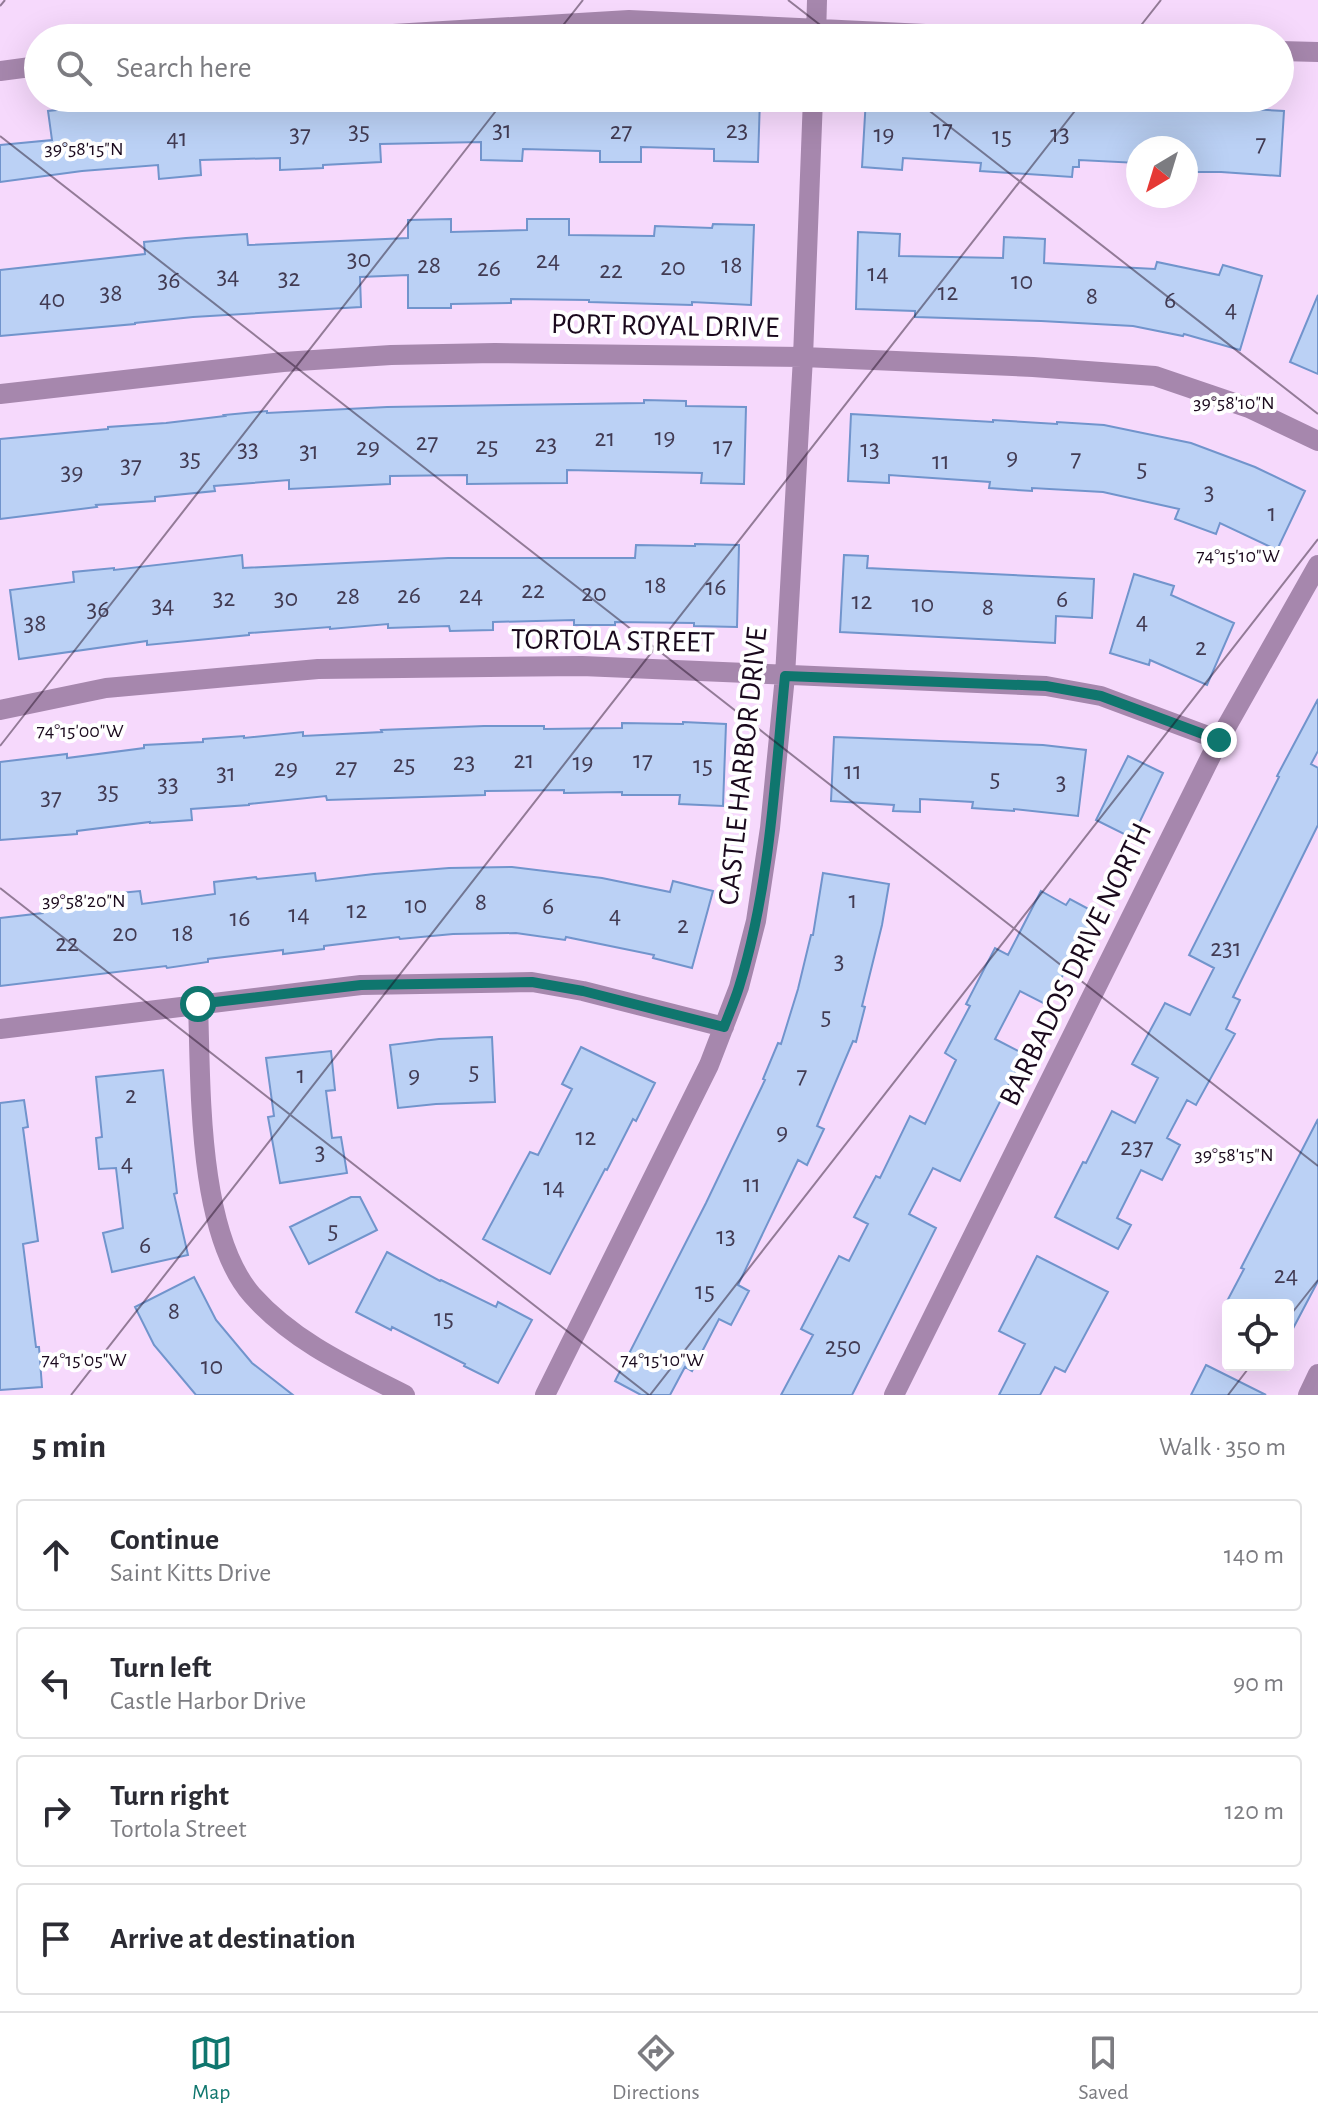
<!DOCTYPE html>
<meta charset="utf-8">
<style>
:root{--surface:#fff;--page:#f2f2f3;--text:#2b2b33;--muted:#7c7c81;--line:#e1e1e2;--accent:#0f766e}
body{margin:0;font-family:"Alegreya Sans",sans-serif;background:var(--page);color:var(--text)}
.controls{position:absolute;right:24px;bottom:24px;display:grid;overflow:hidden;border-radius:8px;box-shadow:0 8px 32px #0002}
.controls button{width:72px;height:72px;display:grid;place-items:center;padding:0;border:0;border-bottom:2px solid var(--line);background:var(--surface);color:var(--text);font:40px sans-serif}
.compass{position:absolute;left:1126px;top:136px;width:72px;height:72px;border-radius:50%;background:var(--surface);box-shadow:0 8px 32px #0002;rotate:218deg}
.stop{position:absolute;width:24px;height:24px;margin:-18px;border:6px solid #0f766e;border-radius:50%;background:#fff}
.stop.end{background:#0f766e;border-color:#fff;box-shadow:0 2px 8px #0008}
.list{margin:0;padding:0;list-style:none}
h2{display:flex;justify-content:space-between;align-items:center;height:104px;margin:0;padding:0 32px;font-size:34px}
h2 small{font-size:26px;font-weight:400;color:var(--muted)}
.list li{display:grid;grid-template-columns:52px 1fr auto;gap:24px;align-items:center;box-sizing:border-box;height:112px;margin:0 16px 16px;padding:0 16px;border:2px solid var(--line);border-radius:8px}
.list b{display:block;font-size:30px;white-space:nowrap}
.list p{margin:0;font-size:26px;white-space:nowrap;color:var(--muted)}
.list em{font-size:26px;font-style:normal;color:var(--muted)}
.icon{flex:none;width:44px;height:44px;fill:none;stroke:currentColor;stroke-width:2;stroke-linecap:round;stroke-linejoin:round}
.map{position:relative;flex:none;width:1318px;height:1395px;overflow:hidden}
.search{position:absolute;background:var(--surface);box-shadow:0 8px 32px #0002;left:24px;right:24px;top:24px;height:88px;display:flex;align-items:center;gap:20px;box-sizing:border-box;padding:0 28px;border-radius:44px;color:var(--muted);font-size:30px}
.sheet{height:616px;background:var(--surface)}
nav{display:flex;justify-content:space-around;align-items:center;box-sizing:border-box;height:112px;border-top:2px solid var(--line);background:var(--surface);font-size:22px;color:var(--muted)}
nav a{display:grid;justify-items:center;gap:4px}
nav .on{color:var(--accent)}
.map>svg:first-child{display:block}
.building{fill:#bbd1f5;stroke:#7194cc;stroke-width:2}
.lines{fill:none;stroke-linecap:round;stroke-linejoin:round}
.minor{stroke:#a687ad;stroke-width:20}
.tertiary{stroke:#a687ad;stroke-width:20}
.route{stroke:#0f766e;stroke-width:10}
.ticks{fill:none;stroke:#1a091d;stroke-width:2;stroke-opacity:0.45}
.labels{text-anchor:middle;stroke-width:8;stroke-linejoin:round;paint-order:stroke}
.number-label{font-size:26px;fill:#423b53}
.street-label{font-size:30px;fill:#1a091d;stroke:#fff}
.ticks-label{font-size:20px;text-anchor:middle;fill:#1a091d;stroke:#fff;stroke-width:8;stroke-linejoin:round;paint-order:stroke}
</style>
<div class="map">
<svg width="1318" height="1395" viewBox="0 0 1318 1395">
<rect width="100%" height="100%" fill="#f6d9fc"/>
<path class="building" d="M 162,98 L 760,98 L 758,162 L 714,161 L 714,149 L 641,147 L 641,162 L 600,162 L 600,151 L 523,149 L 522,161 L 481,160 L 481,142 L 380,144 L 381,162 L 323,165 L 323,168 L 280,170 L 280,158 L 200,160 L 201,175 L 159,179 L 158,165 L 82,171 L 0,182 L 0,145 L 52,140 L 48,111 L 95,106 L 94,103 Z
M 866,98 L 994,98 L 1041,101 L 1041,98 L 1083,98 L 1083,102 L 1181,107 L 1181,105 L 1218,107 L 1284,111 L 1280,176 L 1221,172 L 1186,172 L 1186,148 L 1138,148 L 1138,163 L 1079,160 L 1079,167 L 1073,167 L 1072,177 L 980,171 L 981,163 L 903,158 L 902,170 L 862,167 Z
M 451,219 L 451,232 L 527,230 L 527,219 L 569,219 L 569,235 L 654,236 L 655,226 L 712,228 L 713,224 L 754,225 L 751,305 L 692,302 L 692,305 L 589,302 L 589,300 L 511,299 L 511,303 L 451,304 L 451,308 L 408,308 L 408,275 L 360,277 L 361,307 L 193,317 L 135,323 L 135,324 L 0,336 L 0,270 L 145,254 L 144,242 L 186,238 L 247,234 L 248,245 L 408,238 L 408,220 Z
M 858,232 L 900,234 L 899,256 L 1003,258 L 1004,237 L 1045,239 L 1044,263 L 1155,269 L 1157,262 L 1219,275 L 1223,265 L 1262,276 L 1240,350 L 1184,334 L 1183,336 L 1133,326 L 1041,321 L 915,317 L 915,311 L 856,309 Z
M 1318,295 L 1318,374 L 1290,362 Z
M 644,400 L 686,401 L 686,406 L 746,407 L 744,484 L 701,483 L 702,473 L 567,470 L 567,483 L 467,484 L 467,475 L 390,476 L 390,484 L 289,489 L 289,480 L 214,486 L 215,491 L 155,497 L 155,501 L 96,505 L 97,507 L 0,519 L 0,439 L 108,429 L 108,427 L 166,423 L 225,416 L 224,415 L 267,411 L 267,413 L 387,407 L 644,403 Z
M 851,414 L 993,422 L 993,420 L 1057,424 L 1057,422 L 1104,425 L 1191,443 L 1255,467 L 1305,491 L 1277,550 L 1220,523 L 1216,534 L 1175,519 L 1179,509 L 1103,492 L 1032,488 L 1032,491 L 989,488 L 990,482 L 889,475 L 889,483 L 848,481 Z
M 695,544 L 739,545 L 737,627 L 694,626 L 694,623 L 615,622 L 615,625 L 574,625 L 574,620 L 493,622 L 493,630 L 450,631 L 449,626 L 388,628 L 388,624 L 330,629 L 330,627 L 249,633 L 249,635 L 147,645 L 147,641 L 19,659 L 10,590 L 74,582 L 73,572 L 114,568 L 114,570 L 242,555 L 243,568 L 448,558 L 635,558 L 636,545 L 695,546 Z
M 844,555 L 868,556 L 867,568 L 1094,579 L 1092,618 L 1056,616 L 1055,643 L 840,632 Z
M 1134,574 L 1174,586 L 1171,595 L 1234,623 L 1207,685 L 1150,660 L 1149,665 L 1110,653 Z
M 1318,699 L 1318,751 L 1311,764 L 1318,768 L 1318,825 L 1233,997 L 1240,1000 L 1226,1029 L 1235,1034 L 1196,1105 L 1187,1100 L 1167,1138 L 1180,1145 L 1162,1180 L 1141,1170 L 1117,1218 L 1131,1225 L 1118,1249 L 1055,1217 L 1083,1162 L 1086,1163 L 1112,1111 L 1135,1123 L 1158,1078 L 1132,1064 L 1165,1003 L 1190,1015 L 1214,968 L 1189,955 L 1279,777 L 1277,776 Z
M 683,722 L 726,724 L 723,806 L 679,804 L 680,795 L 622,795 L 622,792 L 564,793 L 564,790 L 485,791 L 485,795 L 327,800 L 326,796 L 249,804 L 249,805 L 191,809 L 192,820 L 150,823 L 150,822 L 77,831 L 77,834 L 0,840 L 0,762 L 67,754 L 67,758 L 144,748 L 144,745 L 203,742 L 203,739 L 244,736 L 244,738 L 303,732 L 303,736 L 382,732 L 381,730 L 484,726 L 544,726 L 544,729 L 622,728 L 622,723 L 683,724 Z
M 834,737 L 1043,745 L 1086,750 L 1078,816 L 1014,809 L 1014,811 L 972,808 L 973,802 L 920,799 L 920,812 L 893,811 L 894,805 L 831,801 Z
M 1128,756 L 1163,773 L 1132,838 L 1096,820 Z
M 512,867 L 602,878 L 670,892 L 673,881 L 713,891 L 692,968 L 653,958 L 654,955 L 566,937 L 565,940 L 516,933 L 453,934 L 400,939 L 399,937 L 324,946 L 324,949 L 283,954 L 283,950 L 208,959 L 208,962 L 167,968 L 166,966 L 0,986 L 0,918 L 43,913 L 43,910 L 100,904 L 99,895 L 140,891 L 142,904 L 215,894 L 214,882 L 256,877 L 257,879 L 315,873 L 316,881 L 374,874 L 449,868 Z
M 823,873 L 889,884 L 882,925 L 862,1006 L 865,1007 L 856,1042 L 853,1041 L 817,1126 L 824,1129 L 807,1165 L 798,1160 L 738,1285 L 749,1291 L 731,1325 L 719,1319 L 692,1371 L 685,1367 L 670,1395 L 641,1395 L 615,1381 L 706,1203 L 765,1080 L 763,1079 L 778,1043 L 781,1044 L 798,989 L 811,935 L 813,935 Z
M 1041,891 L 1066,905 L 1070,899 L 1096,913 L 1047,1005 L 1020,991 L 995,1039 L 1024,1054 L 960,1181 L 933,1168 L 909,1214 L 936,1228 L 852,1395 L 781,1395 L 813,1335 L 801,1329 L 839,1256 L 849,1261 L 868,1224 L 854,1217 L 876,1176 L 880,1178 L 910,1116 L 925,1124 L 956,1060 L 945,1053 L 970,1006 L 966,1004 L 995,948 L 1008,955 Z
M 492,1037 L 495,1102 L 436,1104 L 398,1108 L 390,1045 L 439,1039 Z
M 581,1047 L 655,1083 L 636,1121 L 633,1119 L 607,1170 L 605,1169 L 550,1274 L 483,1239 L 530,1152 L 538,1155 L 572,1089 L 562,1084 Z
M 331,1051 L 335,1090 L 326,1091 L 332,1138 L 341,1137 L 347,1173 L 280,1183 L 268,1117 L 274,1116 L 266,1058 Z
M 163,1070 L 177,1193 L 174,1194 L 188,1255 L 112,1272 L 103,1233 L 123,1228 L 116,1168 L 99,1169 L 96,1138 L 102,1137 L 96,1077 Z
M 24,1100 L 28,1127 L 23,1128 L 38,1241 L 23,1244 L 36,1347 L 39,1347 L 42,1387 L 0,1390 L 0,1103 Z
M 1318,1119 L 1318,1281 L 1288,1338 L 1288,1305 L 1225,1305 L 1244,1269 L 1241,1268 Z
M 351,1197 L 360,1197 L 377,1230 L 309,1264 L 290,1227 Z
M 387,1252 L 440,1281 L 441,1280 L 496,1307 L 498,1302 L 532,1320 L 498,1383 L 464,1366 L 465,1364 L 392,1327 L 391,1330 L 356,1312 Z
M 1037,1256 L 1108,1292 L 1065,1372 L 1055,1367 L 1040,1395 L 999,1395 L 1025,1344 L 999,1331 Z
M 194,1277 L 216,1320 L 252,1363 L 293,1395 L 196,1395 L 154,1345 L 135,1307 Z
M 1206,1365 L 1266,1395 L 1191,1395 Z"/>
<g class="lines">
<path class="minor" d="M 326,38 L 629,20 L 1010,38
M 816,38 L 817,0
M 1280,51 L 1318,52
M 0,71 L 38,66
M 0,394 L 283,362 L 391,355 L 495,353 L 803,357 L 1033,367 L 1155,376 L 1249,408 L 1318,441
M 0,710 L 106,688 L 318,669 L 582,666 L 1046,686 L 1101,696 L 1219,740
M 198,1004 C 201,1086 197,1232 252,1295 C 294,1342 350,1367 405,1395
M 0,1029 L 361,985 L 532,982 L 583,991 L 724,1027
M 545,1395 L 709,1065 L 739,987 L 756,921 L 770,828 L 785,676 L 803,357 L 813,98
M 1308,1395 L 1318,1374"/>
<path class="tertiary" d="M 894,1395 L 1219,740 L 1318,565"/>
</g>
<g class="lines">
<path class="route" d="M 198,1004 L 361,985 L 532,982 L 583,991 L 724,1027 C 729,1014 735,1000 739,987 C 770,888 775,778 785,676 L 1046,686 L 1101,696 L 1219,740"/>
</g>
<path class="ticks" d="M 788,0 L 837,38M 0,6 L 5,0M 553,38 L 583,0M 1131,38 L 1161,0M 913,98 L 1318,414M 0,136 L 1318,1166M 0,746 L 506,98M 0,888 L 649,1395M 1288,1318 L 1318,1280M 71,1395 L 1085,98M 650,1395 L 1318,539M 1228,1395 L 1251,1365"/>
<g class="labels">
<g class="number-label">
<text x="943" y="137">17</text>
<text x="502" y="138">31</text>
<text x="737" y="138">23</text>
<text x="359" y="139">35</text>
<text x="621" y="139">27</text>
<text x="300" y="142">37</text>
<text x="884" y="142">19</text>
<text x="1060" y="142">13</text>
<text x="1002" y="144">15</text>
<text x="177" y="146">41</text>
<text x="1261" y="151">7</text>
<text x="359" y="267">30</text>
<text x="548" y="268">24</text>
<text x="429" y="273">28</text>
<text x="732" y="273">18</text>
<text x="673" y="275">20</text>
<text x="489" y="276">26</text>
<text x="611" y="278">22</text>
<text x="878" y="281">14</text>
<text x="228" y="284">34</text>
<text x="289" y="286">32</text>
<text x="169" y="288">36</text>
<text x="1022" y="289">10</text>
<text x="948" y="300">12</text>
<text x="111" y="301">38</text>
<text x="1092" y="304">8</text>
<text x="52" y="307">40</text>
<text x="1170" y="308">6</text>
<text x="1231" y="317">4</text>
<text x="665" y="445">19</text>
<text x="605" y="446">21</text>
<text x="427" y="450">27</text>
<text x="546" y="452">23</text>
<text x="487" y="454">25</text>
<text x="723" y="454">17</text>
<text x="368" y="455">29</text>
<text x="248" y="457">33</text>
<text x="870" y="457">13</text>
<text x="309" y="459">31</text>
<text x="1012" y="465">9</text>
<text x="190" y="466">35</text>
<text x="1076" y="466">7</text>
<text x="941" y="469">11</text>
<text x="131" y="473">37</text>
<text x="1142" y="476">5</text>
<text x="72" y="480">39</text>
<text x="1209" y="500">3</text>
<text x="1272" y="521">1</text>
<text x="656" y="593">18</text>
<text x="716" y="595">16</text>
<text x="533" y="598">22</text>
<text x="594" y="601">20</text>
<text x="409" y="603">26</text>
<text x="471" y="603">24</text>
<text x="348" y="604">28</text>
<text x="224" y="606">32</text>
<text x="286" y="606">30</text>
<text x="1062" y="607">6</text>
<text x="862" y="609">12</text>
<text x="923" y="612">10</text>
<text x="163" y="613">34</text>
<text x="988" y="615">8</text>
<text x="98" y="617">36</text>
<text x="1142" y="629">4</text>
<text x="35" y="631">38</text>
<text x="1201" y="655">2</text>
<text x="524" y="768">21</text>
<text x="643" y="768">17</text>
<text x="464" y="770">23</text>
<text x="583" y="770">19</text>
<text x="404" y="772">25</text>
<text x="703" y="773">15</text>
<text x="346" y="775">27</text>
<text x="286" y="776">29</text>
<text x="853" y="779">11</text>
<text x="226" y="781">31</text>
<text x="995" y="786">5</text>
<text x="1061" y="790">3</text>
<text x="168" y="792">33</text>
<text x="108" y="799">35</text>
<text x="51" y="805">37</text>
<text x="853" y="908">1</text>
<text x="481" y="910">8</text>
<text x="416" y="913">10</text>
<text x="548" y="914">6</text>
<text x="357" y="918">12</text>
<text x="299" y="922">14</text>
<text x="615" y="923">4</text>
<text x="240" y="926">16</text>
<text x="683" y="933">2</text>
<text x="125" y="941">20</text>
<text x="183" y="941">18</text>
<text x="67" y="951">22</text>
<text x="1226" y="956">231</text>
<text x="839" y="969">3</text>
<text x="826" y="1024">5</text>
<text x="474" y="1079">5</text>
<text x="301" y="1083">1</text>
<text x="414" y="1083">9</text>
<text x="802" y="1083">7</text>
<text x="131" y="1103">2</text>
<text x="782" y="1140">9</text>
<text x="586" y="1145">12</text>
<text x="1137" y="1155">237</text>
<text x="320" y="1160">3</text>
<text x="127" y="1171">4</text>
<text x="752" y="1192">11</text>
<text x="554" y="1195">14</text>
<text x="333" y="1238">5</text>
<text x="726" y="1244">13</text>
<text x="145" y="1253">6</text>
<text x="1286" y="1283">24</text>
<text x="705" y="1299">15</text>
<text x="174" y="1319">8</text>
<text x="444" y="1326">15</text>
<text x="843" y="1354">250</text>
<text x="212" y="1374">10</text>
</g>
<g class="street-label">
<text transform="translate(665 325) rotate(1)" y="10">PORT ROYAL DRIVE</text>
<text transform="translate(613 640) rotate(1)" y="10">TORTOLA STREET</text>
<text transform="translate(742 766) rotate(-84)" y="10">CASTLE HARBOR DRIVE</text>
<text transform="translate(1075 964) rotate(-64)" y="10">BARBADOS DRIVE NORTH</text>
</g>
</g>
<g class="ticks-label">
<text x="84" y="155">39°58'15"N</text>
<text x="1234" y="409">39°58'10"N</text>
<text x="1238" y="562">74°15'10"W</text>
<text x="80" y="737">74°15'00"W</text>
<text x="84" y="907">39°58'20"N</text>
<text x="1234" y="1161">39°58'15"N</text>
<text x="84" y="1366">74°15'05"W</text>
<text x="662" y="1366">74°15'10"W</text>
</g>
</svg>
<div class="controls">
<button><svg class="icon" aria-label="locate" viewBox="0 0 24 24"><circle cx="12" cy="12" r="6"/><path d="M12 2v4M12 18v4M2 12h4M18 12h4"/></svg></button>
</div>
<svg class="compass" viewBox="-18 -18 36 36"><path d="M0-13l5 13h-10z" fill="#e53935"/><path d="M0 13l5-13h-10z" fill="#7c7c81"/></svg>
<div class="stop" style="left:198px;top:1004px"></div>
<div class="stop end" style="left:1219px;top:740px"></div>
<div class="search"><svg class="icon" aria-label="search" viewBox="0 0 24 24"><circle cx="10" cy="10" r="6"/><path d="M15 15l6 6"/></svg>Search here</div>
</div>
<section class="sheet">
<h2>5 min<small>Walk · 350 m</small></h2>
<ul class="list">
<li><svg class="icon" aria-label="ahead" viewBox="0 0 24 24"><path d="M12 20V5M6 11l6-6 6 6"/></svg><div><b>Continue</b><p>Saint Kitts Drive</p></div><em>140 m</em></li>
<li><svg class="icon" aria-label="left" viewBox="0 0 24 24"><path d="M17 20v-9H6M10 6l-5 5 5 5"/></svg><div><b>Turn left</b><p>Castle Harbor Drive</p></div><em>90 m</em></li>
<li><svg class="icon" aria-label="right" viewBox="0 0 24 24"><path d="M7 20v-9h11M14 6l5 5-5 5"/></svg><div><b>Turn right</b><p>Tortola Street</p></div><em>120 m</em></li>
<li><svg class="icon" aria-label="arrive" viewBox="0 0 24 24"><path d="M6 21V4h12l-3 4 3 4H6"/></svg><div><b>Arrive at destination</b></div></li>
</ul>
</section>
<nav>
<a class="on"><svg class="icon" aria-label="map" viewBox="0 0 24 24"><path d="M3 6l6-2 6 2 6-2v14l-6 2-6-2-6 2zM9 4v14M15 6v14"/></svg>Map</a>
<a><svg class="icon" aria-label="directions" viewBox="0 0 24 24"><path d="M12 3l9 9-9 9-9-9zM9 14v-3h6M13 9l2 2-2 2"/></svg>Directions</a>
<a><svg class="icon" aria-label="saved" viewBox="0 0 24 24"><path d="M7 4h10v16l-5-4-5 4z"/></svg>Saved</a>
</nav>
